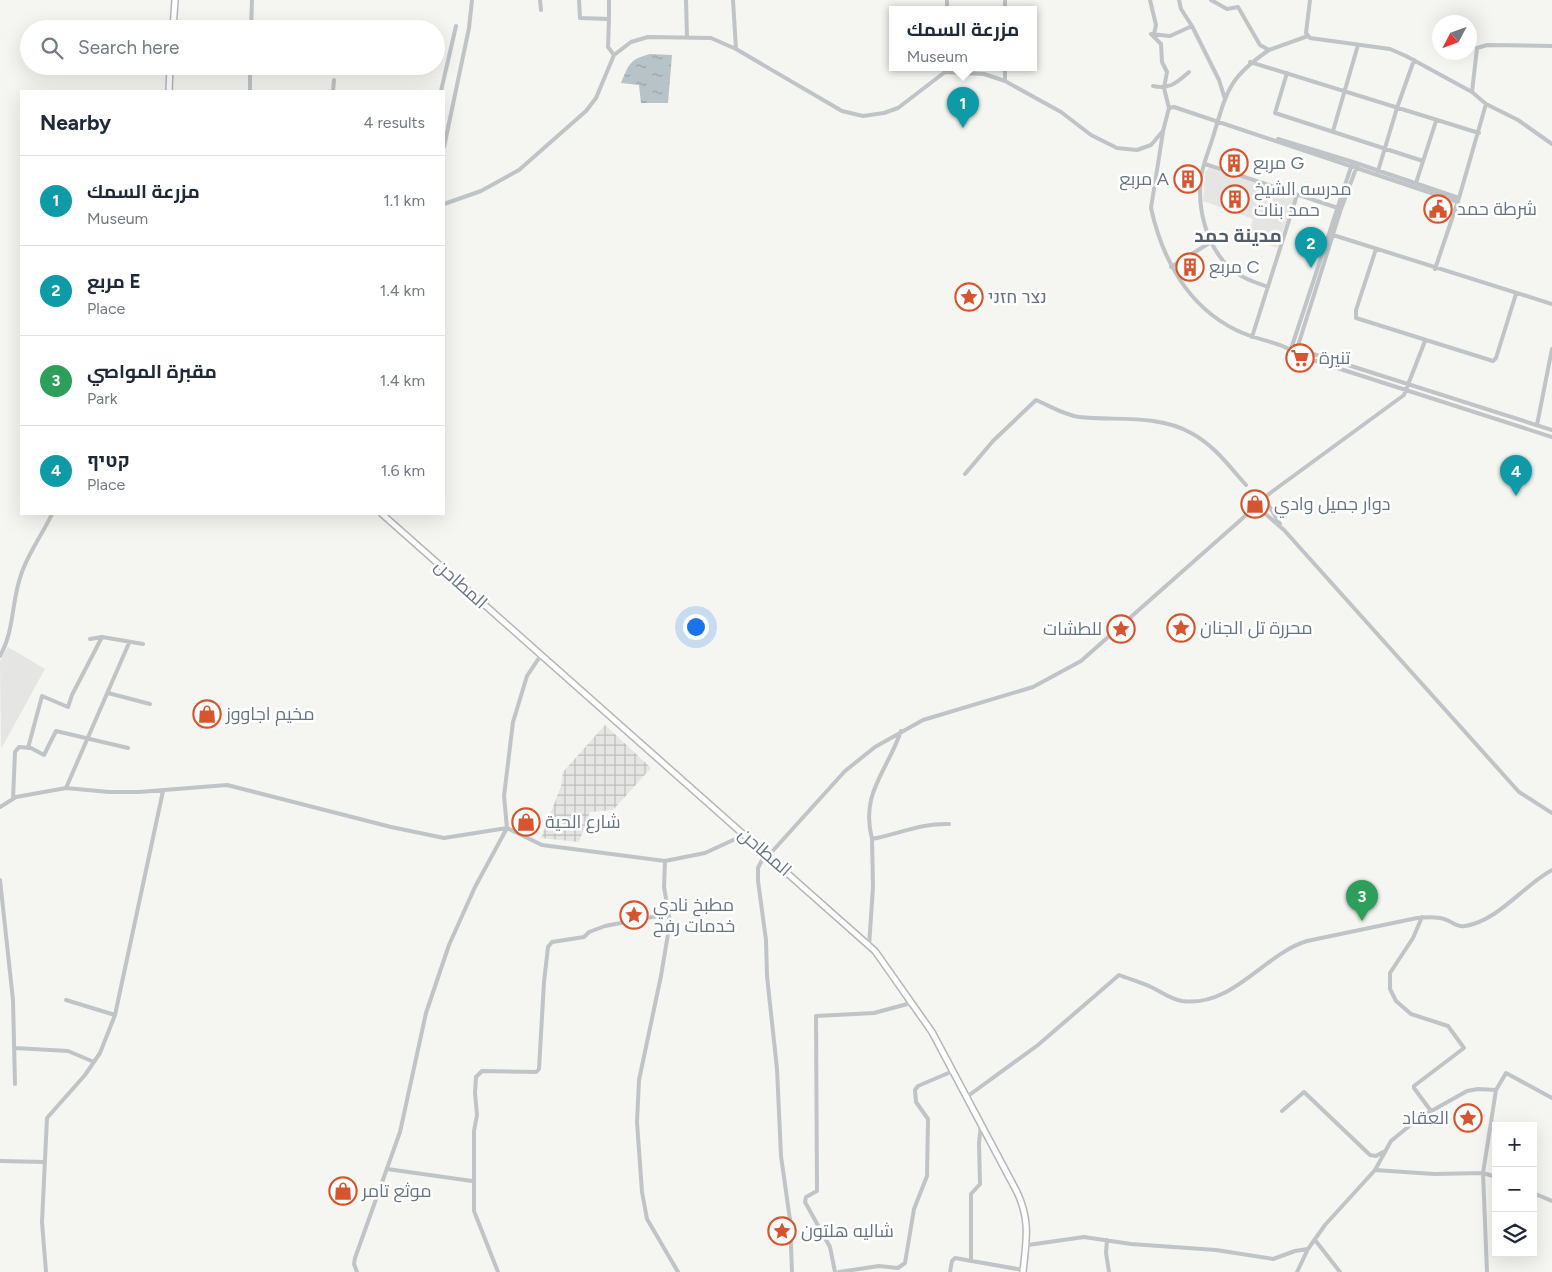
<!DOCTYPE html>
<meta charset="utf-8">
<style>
:root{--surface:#fff;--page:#f6f6f7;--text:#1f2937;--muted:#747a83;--line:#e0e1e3;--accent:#db2777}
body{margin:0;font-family:Figtree,Cairo,Heebo,sans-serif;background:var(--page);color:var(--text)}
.controls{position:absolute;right:15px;bottom:15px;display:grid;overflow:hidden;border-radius:0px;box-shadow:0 5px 20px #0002}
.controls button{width:45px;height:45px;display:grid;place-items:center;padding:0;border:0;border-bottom:1px solid var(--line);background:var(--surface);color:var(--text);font:25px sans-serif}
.compass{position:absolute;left:1432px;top:15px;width:45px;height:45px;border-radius:50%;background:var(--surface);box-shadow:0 5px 20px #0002;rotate:229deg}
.you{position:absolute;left:695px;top:626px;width:18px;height:18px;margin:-12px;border:4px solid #fff;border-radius:50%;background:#1a73e8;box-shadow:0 0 0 8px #1a73e833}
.badge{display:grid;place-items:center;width:32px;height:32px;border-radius:50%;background:var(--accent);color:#fff;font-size:16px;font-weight:700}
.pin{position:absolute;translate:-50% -41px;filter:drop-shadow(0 1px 2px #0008)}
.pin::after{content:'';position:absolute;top:26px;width:18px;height:15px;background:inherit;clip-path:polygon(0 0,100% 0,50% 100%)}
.popup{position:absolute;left:889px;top:6px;width:148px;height:65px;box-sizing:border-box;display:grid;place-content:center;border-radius:0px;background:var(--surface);filter:drop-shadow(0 1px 4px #0005);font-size:16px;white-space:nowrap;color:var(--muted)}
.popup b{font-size:19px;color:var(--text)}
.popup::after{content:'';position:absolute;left:50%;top:100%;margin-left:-10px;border:10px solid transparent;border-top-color:var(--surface)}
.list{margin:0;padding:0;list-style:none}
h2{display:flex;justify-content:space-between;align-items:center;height:65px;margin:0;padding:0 20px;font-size:21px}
h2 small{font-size:16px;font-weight:400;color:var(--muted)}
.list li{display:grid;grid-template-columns:32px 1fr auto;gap:15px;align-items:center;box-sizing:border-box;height:90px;padding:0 20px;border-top:1px solid var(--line)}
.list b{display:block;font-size:19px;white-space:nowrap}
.list p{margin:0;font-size:16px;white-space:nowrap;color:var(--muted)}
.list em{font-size:16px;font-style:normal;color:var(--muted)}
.icon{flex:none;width:28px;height:28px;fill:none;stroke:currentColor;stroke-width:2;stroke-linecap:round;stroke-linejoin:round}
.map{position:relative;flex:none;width:1552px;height:1272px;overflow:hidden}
.search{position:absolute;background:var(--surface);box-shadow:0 5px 20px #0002;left:20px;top:20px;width:425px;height:55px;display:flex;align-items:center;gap:12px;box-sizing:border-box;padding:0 18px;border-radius:28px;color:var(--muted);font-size:19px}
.panel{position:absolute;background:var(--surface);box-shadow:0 5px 20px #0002;left:20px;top:90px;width:425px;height:425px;border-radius:0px}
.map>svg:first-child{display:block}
.built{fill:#e5e6e4}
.industrial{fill:url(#industrial-grid)}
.water{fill:url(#water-ripples)}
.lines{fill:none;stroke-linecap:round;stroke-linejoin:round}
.major-casing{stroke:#b4b7ba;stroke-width:8}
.minor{stroke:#c0c4c7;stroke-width:4}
.major{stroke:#fff;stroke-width:5}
.labels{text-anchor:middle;stroke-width:5;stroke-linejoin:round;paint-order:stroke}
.poi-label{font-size:18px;fill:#667480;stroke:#fff;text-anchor:start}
.street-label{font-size:18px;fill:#667480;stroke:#fff}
.neighbourhood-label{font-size:19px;font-weight:bold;fill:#535d66;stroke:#fff}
</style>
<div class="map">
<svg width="1552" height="1272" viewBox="0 0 1552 1272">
<defs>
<pattern id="industrial-grid" width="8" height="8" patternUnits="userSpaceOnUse" patternTransform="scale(1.25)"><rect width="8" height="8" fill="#e5e6e4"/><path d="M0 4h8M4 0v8" fill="none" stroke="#bdbfbe"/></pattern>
<pattern id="water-ripples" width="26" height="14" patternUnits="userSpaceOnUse" patternTransform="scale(1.25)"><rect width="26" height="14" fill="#b8c3c7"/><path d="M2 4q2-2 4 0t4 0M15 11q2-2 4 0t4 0" fill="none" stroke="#99a3a7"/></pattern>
</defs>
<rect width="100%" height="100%" fill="#f5f5f1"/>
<path class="built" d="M 1209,168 L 1295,196 L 1277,248 L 1247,236 L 1253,219 L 1203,201 L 1205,172 Z
M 8,647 L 45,669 L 1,749 L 0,661 Z"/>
<path class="industrial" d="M 605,725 L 651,768 L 613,810 L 590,812 L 579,842 L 541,838 L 561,786 L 563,772 Z"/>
<path class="water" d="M 650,54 L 672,55 L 668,103 L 641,103 L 639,85 L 621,83 C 629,64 630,59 650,54 Z"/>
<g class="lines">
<g class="major-casing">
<path id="major" d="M 173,29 L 175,0
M 169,91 L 170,66
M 382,514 L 875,951 L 932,1032 L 1017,1192 C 1031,1222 1026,1241 1023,1272"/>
</g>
<path class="minor" d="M 540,0 L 541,10
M 579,0 L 580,18 L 609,19 L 609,0
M 686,0 L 687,37
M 733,0 L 736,49
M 947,0 L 947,9
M 1150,0 L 1156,25 L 1154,34
M 1179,0 L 1181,9 L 1192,26
M 1211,0 L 1227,9 L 1238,7 L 1260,45 L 1269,50 L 1308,36
M 1310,0 L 1306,33 L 1310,38 L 1390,49 L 1406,56 L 1472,92 L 1486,104 L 1518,120 L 1552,144
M 1005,9 L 1005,0
M 609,19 L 608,47 L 614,55
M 251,29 L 252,0
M 1151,34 L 1170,36 L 1192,26 L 1219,80 L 1225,99
M 1151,34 L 1161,44 L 1162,62 L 1167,72 L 1164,88 L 1169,108
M 1250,62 L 1479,133
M 1287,73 L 1275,113 L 1423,161
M 1005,81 L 1005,67
M 1153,86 C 1170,90 1177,82 1189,72
M 250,91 L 250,66
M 333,91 L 334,80
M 441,91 L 456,26
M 1472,92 L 1477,48 L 1487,45 L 1552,46
M 1333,131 L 1358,45
M 1163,132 L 1151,208 C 1162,258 1187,306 1236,330 C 1258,341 1283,342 1303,357 L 1552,437
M 1278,139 L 1353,162 L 1459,198
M 444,147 L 469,28 L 472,0
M 1205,164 L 1338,208
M 1378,171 L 1397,108 L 1414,60
M 1416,183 L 1436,121
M 444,204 L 481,191 L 519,170 L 586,111 L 596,98 L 614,55 L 631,42 L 648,37 L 711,38 L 736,49 L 842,111 L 863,116 L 884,113 L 898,108 L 945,72 L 984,74 L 1005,81 L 1061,112 L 1091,135 L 1117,148 L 1137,150 L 1151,145 L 1163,131 L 1169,108 L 1174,107 L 1458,202
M 1333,235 L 1552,304
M 1376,249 L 1356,310 L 1356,318 L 1493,361 L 1496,358 L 1516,294
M 1171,267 L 1211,242
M 1435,269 L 1459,198 L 1486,104
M 1268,287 C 1255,282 1241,278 1230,268 C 1206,246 1197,208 1201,177 C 1203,164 1209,150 1213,137 C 1227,91 1228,78 1269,50
M 1252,337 L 1297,195
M 1291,349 L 1352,164
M 1296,352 L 1304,351 L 1552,430
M 1296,352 L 1341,209 L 1357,166
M 1537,425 L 1552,349
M 965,474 L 993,441 L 1036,400 C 1050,406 1064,415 1079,417 C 1115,421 1158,414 1191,433 C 1214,445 1229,466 1246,485
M1256 504a6 6 0 1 1 12 0a6 6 0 1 1-12 0Z
M 1262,499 L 1404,395 L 1425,341
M 1268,504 L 1280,524
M 1261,510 L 1284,530 L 1519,792 L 1552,813
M 90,639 L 102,637 L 143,644
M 0,656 C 15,630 11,600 22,572 C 29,552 43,533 52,514
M 108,693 L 150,704
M 28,748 L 42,696 L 68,707 L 72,695 L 102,637
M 66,788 L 129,643
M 13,799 L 15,752 L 19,747 L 31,748 L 44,755 L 56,731 L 128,748
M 0,807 L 16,797 L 66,788 L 109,792 L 139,792 L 227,785 L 391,827 L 444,838 L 507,828 L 542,845 L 665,861 L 705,853 L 744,835
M 872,839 C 860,793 887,772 901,731
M 766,852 L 758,868 L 758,881 L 766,940 L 767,976 L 777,1069 L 781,1156 L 790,1220 L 792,1272
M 769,855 L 845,771 L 875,747 L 923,720 L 1033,687 L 1081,661 L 1244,517 L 1257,502
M 665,861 L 664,887 L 670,922 L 661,976 L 639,1080 L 637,1122 L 642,1192 L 647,1219 L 678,1272
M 0,880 L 13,1000 L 15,1084
M 1422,917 L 1413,938 L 1390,973 L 1390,989 L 1396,1001 L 1411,1014 L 1448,1026 L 1464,1048 L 1414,1086 L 1414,1088 L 1431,1111
M 869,946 L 873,887 L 872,839 C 898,834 922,823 949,824
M 66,1000 L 115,1015
M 15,1048 L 68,1051 L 94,1062
M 968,1096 L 1038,1045 L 1119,975 C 1129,979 1141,982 1151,987 C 1162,992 1170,999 1182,1001 C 1232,1008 1264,954 1307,941 L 1417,918 C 1426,917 1436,916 1444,919 C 1452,921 1457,928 1465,926 C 1498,921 1524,885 1552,870
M 1282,1111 L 1304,1092 L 1370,1155 L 1376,1156 L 1383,1152
M 0,1161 L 45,1162
M 387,1169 L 472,1181
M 1375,1170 L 1391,1141 L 1419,1118 L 1467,1091 L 1478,1089 L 1496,1090
M 1533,1193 L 1552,1201
M 1107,1240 L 1106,1253 L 1109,1272
M 1315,1240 L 1340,1272
M 1028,1245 L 1084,1237 L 1131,1244 L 1216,1250 L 1273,1259 L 1295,1251 L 1308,1249
M 971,1261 L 971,1194 L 980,1184 L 979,1143 L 981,1125
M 46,1272 L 42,1222 L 47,1118 L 85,1075 L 100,1053 L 115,1015 L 163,791
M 357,1272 L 354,1264 L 355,1258 L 400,1132 L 426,1013 L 449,945 L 475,887 L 507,828 L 504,796 L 513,722 L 527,676 L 541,655
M 498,1272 L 474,1211 L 474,1131 L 477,1115 L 475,1093 L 476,1077 L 482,1071 L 536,1072 L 539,1069 L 544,982 L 548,947 L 552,942 L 584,937 L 589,932 L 605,926 L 668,914
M 835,1272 L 830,1247 L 805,1202 L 806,1197 L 817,1191 L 816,1016 L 874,1013 L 911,1003
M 839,1272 L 879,1266 L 898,1268 L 905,1263 L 914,1209 L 927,1176 L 928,1119 L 916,1102 L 915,1090 L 918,1086 L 953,1071
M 950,1272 L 952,1261 L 955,1258 L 1023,1270
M 1297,1272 L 1308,1249 L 1325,1225 L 1375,1170 L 1434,1174 L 1483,1173 L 1496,1177
M 1487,1272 L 1483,1173 L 1496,1090 L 1506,1073 L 1552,1098"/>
<use href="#major" class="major"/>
</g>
<defs>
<g id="building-ring" transform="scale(1.4375)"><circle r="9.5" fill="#fff" stroke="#d6552f" stroke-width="1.5"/><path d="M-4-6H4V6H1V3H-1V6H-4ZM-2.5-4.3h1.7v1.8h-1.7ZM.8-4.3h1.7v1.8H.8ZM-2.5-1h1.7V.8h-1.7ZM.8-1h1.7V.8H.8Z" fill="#d6552f"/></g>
<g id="civic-ring" transform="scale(1.4375)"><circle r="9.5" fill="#fff" stroke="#d6552f" stroke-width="1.5"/><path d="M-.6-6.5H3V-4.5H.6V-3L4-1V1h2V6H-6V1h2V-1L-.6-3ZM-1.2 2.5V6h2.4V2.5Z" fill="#d6552f"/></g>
<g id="sight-ring" transform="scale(1.4375)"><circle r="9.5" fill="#fff" stroke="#d6552f" stroke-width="1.5"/><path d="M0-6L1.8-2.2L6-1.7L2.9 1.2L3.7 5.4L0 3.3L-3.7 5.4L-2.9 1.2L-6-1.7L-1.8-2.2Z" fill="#d6552f"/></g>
<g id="supermarket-ring" transform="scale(1.4375)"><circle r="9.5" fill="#fff" stroke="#d6552f" stroke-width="1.5"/><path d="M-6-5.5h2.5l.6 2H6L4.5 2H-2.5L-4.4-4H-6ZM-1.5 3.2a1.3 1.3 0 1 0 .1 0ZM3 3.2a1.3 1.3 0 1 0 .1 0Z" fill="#d6552f"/></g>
<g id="shop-ring" transform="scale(1.4375)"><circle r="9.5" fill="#fff" stroke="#d6552f" stroke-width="1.5"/><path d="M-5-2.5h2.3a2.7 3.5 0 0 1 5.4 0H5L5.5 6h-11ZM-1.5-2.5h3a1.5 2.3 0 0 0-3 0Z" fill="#d6552f"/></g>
</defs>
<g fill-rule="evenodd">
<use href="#building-ring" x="1234" y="163"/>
<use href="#building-ring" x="1188" y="179"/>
<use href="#building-ring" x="1235" y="199"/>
<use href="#civic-ring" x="1438" y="209"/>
<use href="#building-ring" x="1190" y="267"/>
<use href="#sight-ring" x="969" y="297"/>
<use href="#supermarket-ring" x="1300" y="358"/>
<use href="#shop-ring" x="1255" y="504"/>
<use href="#sight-ring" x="1181" y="628"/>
<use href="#sight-ring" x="1121" y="629"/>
<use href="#shop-ring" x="207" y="714"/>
<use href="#shop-ring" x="526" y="822"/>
<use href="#sight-ring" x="634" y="915"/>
<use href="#sight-ring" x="1468" y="1118"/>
<use href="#shop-ring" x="343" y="1191"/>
<use href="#sight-ring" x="782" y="1231"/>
</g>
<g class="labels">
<g class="poi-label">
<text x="1253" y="169">مربع G</text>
<text x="1169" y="185" text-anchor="end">مربع A</text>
<text x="1254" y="195">مدرسه الشيخ<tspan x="1254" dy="21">حمد بنات</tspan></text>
<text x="1457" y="215">شرطة حمد</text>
<text x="1209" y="273">مربع C</text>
<text x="988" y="303">נצר חזני</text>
<text x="1319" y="364">تنيرة</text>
<text x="1274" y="510">دوار جميل وادي</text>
<text x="1200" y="634">محررة تل الجنان</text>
<text x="1102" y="635" text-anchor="end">للطشات</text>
<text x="226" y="720">مخيم اجاووز</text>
<text x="545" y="828">شارع الحية</text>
<text x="653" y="911">مطبخ نادي<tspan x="653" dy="21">خدمات رفح</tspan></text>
<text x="1449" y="1124" text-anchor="end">العقاد</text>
<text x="362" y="1197">موثع تامر</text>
<text x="801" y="1237">شاليه هلتون</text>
</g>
<g class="street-label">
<text transform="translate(461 584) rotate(42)" y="6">المطاحن</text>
<text transform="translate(765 852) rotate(41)" y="6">المطاحن</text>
</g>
<g class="neighbourhood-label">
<text x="1238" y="242">مدينة حمد</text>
</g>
</g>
</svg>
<div class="controls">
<button>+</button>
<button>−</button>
<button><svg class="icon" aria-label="layers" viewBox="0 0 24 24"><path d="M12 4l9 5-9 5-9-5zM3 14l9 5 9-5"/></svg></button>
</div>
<svg class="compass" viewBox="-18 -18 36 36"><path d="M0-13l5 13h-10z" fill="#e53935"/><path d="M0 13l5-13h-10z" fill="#747a83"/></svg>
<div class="you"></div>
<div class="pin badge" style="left:963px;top:128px;background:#0f9aa8">1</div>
<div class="popup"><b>مزرعة السمك</b>Museum</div>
<div class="pin badge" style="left:1311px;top:268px;background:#0f9aa8">2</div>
<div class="pin badge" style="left:1362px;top:921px;background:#2e9e5b">3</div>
<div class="pin badge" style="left:1516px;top:496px;background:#0f9aa8">4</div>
<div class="search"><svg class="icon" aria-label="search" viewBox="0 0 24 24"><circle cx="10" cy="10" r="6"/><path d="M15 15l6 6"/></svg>Search here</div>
<section class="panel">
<h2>Nearby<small>4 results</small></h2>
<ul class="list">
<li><span class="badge" style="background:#0f9aa8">1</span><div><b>مزرعة السمك</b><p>Museum</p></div><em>1.1 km</em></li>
<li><span class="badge" style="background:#0f9aa8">2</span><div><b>مربع E</b><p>Place</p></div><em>1.4 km</em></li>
<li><span class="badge" style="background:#2e9e5b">3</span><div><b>مقبرة المواصي</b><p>Park</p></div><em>1.4 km</em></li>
<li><span class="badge" style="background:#0f9aa8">4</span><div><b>קטיף</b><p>Place</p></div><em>1.6 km</em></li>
</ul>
</section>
</div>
